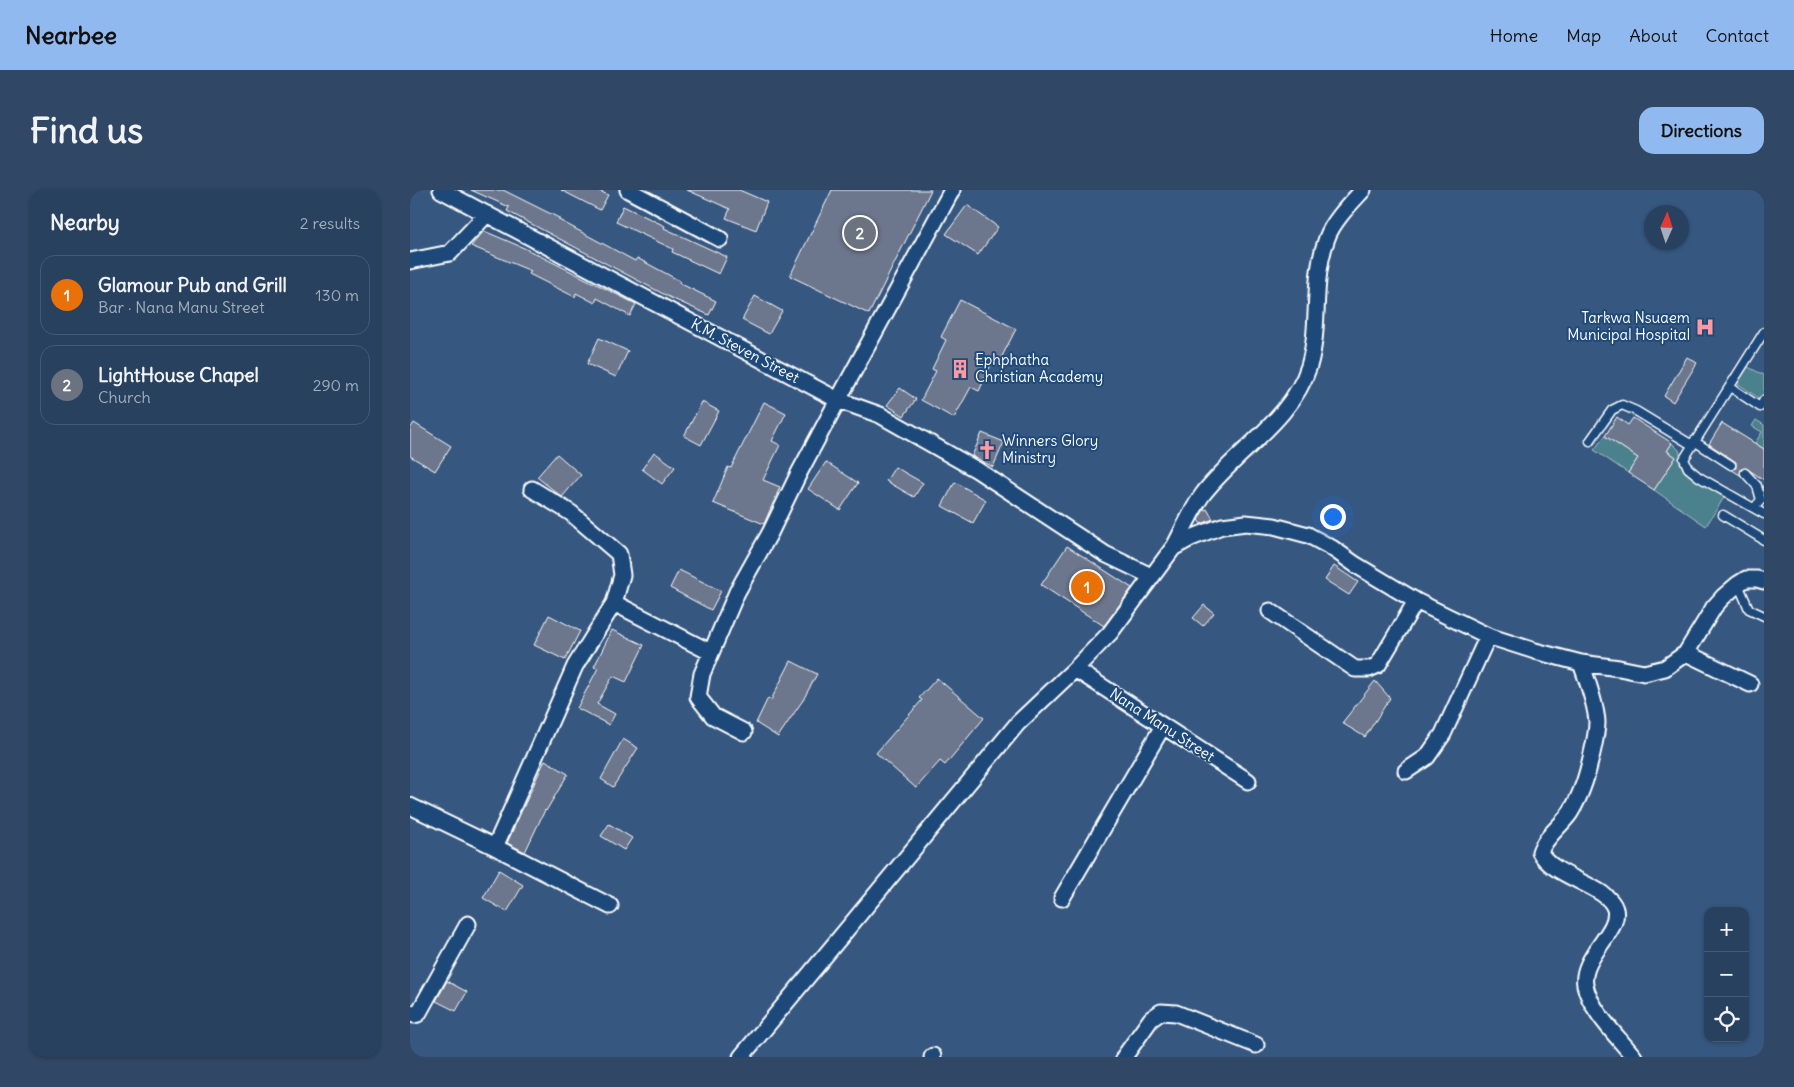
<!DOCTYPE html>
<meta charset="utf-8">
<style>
:root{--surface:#28415f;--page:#304865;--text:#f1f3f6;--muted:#a5afbd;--line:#445a74;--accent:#90b9f0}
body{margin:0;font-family:Delius,sans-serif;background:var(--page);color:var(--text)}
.controls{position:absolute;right:15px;bottom:15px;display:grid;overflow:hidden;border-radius:10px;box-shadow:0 1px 4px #0004}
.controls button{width:45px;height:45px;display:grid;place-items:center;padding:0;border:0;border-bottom:1px solid var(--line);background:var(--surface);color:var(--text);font:25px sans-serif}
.compass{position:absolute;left:1234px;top:15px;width:45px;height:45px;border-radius:50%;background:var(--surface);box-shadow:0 1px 4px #0004;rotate:3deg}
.you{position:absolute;left:922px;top:326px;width:18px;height:18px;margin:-12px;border:4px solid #fff;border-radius:50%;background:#1a73e8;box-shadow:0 0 0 8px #1a73e833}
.badge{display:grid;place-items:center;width:32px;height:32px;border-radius:50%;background:var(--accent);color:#fff;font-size:16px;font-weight:700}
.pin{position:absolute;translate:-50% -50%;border:2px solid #fff;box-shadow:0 1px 5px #0006}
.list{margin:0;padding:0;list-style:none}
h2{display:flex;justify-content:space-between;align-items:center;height:65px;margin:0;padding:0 20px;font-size:21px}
h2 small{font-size:16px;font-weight:400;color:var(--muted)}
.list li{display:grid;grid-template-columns:32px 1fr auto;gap:15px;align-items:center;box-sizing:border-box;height:80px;margin:0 10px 10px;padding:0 10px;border:1px solid var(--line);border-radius:15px}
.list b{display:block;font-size:19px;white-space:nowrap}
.list p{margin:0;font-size:16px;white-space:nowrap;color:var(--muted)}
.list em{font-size:16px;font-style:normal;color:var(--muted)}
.icon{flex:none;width:28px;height:28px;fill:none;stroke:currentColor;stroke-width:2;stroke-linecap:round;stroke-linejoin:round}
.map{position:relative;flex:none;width:1354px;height:867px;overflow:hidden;border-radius:15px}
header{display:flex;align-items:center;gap:30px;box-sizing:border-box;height:70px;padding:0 25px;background:var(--accent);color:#111}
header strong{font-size:24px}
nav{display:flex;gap:28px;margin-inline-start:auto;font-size:18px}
.intro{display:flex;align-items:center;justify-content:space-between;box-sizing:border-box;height:120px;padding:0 30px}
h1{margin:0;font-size:35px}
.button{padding:12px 22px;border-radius:15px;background:var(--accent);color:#111;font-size:18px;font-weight:700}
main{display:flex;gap:30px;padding:0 30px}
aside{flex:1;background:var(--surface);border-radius:15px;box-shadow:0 1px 4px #0004}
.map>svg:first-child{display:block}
.green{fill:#4c808d;stroke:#a6c0c6}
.building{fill:#6c768c;stroke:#fff}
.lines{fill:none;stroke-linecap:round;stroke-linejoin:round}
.lane-casing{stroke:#fff;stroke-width:11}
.street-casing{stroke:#fff;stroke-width:19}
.lane{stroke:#1f4a7a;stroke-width:8}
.street{stroke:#1f4a7a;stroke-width:15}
.labels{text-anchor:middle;stroke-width:4;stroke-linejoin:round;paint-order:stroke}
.poi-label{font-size:15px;fill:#fff;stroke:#1f4a7a;text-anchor:start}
.street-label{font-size:15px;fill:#fff;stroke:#1f4a7a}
</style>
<header>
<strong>Nearbee</strong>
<nav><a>Home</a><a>Map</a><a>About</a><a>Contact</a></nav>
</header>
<div class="intro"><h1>Find us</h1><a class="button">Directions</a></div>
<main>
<aside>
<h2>Nearby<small>2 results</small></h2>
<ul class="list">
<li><span class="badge" style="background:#e8710a">1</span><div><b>Glamour Pub and Grill</b><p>Bar · Nana Manu Street</p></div><em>130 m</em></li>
<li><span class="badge" style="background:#6b7280">2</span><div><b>LightHouse Chapel</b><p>Church</p></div><em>290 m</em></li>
</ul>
</aside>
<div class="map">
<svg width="1354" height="867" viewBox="0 0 1354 867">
<rect width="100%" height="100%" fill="#36577f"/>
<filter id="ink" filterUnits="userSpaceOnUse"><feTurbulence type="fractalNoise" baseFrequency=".02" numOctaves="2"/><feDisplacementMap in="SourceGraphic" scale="10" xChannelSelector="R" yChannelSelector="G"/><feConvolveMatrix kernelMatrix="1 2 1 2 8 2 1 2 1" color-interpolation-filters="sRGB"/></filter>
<g filter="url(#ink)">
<path class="green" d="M 1338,177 L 1354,185 L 1354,202 L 1350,209 L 1327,193 Z
M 1346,230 L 1354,235 L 1354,259 L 1345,253 L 1352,242 L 1342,236 Z
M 1195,246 L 1228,268 L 1218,283 L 1184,260 Z
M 1262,253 L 1269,260 L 1274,279 L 1315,306 L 1296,336 L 1244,300 L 1266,267 L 1257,261 Z"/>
<path class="building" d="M 61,0 L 93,0 L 149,28 L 149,30 L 225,71 L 227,68 L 270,91 L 269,93 L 306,111 L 299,125 L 261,108 L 97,21 L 99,17 Z
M 151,0 L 187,0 L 198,5 L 190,20 Z
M 277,0 L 329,0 L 357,12 L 346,40 L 316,28 L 320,19 Z
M 422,0 L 521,0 L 459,124 L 380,86 Z
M 557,15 L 588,37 L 568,65 L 536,44 Z
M 213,16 L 255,36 L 254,38 L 317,67 L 309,84 L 262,62 L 263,59 L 206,32 Z
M 74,41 L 114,58 L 226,114 L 220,126 L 187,108 L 185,113 L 166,103 L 165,107 L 119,84 L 121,81 L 61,56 Z
M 345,106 L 372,121 L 359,144 L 332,130 Z
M 550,110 L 606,139 L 587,176 L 582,173 L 569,201 L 561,197 L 544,228 L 511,210 L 526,181 L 522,179 L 536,150 L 531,147 Z
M 189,148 L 218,161 L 206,187 L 177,174 Z
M 1277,167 L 1287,173 L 1263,212 L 1254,206 Z
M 490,198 L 506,209 L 494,226 L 477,215 Z
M 292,212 L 309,221 L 291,255 L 274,246 Z
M 354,212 L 376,223 L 362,251 L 370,255 L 353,290 L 370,297 L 354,334 L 303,313 L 318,277 L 321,278 Z
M 1207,227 L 1218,235 L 1223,228 L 1262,253 L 1257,261 L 1266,267 L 1244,300 L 1218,283 L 1228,268 L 1195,246 Z
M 4,233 L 41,256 L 25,281 L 0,266 L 0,239 Z
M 1312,233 L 1354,259 L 1354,290 L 1336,278 L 1331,279 L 1330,285 L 1322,280 L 1326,278 L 1326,272 L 1299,254 Z
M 572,243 L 594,252 L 583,277 L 562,266 Z
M 244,262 L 265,277 L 252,294 L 232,279 Z
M 147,264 L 171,285 L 152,307 L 127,287 Z
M 416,272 L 448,293 L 430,320 L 398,299 Z
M 485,277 L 513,293 L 504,307 L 476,291 Z
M 545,292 L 576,310 L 563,333 L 532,316 Z
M 797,319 L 803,329 L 791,334 L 788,330 L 793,321 Z
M 657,356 L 722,398 L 694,436 L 631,395 Z
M 924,376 L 948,392 L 939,405 L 915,390 Z
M 269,380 L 311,401 L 301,420 L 260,398 Z
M 794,415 L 804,423 L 793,436 L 783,428 Z
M 139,425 L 170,441 L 155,470 L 124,455 Z
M 202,440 L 234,455 L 216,492 L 203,486 L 187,514 L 205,524 L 199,535 L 167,518 L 188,478 L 184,477 Z
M 381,471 L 407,484 L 393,510 L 368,547 L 346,533 L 358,508 L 361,510 Z
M 527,488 L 574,528 L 535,575 L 530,571 L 506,598 L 466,563 L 512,510 L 509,508 Z
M 965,491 L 980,508 L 955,547 L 932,533 Z
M 213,549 L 228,558 L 203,597 L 191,589 Z
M 135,570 L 158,584 L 136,621 L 135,620 L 115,662 L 97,653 Z
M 199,634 L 222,648 L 214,660 L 191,646 Z
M 89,680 L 113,695 L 97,722 L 73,708 Z
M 37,791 L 57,802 L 46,821 L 26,811 Z"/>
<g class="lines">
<g class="lane-casing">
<path id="lane" d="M 1354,142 L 1274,269 L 1278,278 L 1289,287 L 1354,324
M 1320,197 L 1350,217 L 1354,210
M 1180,251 L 1202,220 L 1212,215 L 1226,221 L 1282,255
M 1284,251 L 1321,275
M 1335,283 L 1347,296 L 1351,310 L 1344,318
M 1313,325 L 1354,350
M 1328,394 L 1339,419 L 1354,426"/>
</g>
<g class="street-casing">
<path id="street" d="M 31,0 L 428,210 L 542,0
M 218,0 L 310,49
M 0,71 L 40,63 L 77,24
M 764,357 C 773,340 782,319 793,304 C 827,260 882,230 899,176 C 911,135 901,90 917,48 C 923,31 941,13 953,0
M 204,413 L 300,462
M 860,421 L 945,479 L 959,479 L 968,475 L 1006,411
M 1276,463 L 1340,494
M 1171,473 C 1177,490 1186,514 1187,532 C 1187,541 1185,550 1183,559 C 1178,582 1173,602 1160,623 C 1151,636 1135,647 1130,662 C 1143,688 1198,695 1205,719 C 1211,741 1170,767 1175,795 C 1180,820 1208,847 1224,867
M 665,479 L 838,591
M 334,542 L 303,526 L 288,507 L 292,484 L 327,402 L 360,343 L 389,283 L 428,210 L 470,225 L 567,280 L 695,364 L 741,386
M 996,581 L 1017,567 L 1033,544 L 1078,446
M 0,616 L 85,657 L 165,476 L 204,413 L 212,385 L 209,364 L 161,323 L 122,299
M 85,657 L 200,716
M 652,708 L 753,536
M 0,823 L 4,825 L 8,824 L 58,734
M 331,867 L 608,533 L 665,479 L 700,443 L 763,358 L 781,348 L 812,336 L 836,333 L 864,336 L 898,345 L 922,358 L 946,375 L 1006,411 L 1078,446 L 1125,461 L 1171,473 L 1209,478 L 1234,483 L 1255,478 L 1276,463 L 1304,417 L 1313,407 L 1328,394 L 1336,389 L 1347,389 L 1354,391
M 522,867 L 523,866
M 714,867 L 741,829 L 751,822 L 766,823 L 846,855"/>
</g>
<use href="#lane" class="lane"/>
<use href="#street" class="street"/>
</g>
</g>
<defs>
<g id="hospital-bare" transform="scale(1.5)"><path d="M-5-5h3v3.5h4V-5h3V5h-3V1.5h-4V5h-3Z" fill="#ff9aa2" stroke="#1f4a7a" stroke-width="2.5" paint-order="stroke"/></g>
<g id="building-bare" transform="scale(1.5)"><path d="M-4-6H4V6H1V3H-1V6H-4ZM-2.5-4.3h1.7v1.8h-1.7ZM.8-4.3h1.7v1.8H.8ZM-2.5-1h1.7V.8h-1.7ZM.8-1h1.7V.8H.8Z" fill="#ff9aa2" stroke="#1f4a7a" stroke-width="2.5" paint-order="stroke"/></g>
<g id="church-bare" transform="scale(1.5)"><path d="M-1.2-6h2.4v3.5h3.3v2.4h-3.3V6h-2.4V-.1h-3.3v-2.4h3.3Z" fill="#ff9aa2" stroke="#1f4a7a" stroke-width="2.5" paint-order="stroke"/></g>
</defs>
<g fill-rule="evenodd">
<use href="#hospital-bare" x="1295" y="137"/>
<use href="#building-bare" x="550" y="179"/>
<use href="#church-bare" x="577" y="260"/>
</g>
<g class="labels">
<g class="poi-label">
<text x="1280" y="133" text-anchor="end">Tarkwa Nsuaem<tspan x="1280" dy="17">Municipal Hospital</tspan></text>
<text x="565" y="175">Ephphatha<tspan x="565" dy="17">Christian Academy</tspan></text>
<text x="592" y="256">Winners Glory<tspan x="592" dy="17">Ministry</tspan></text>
</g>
<g class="street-label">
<text transform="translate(335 161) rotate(28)" y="5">K.M. Steven Street</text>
<text transform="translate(752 535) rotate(33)" y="5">Nana Manu Street</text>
</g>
</g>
</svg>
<div class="controls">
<button>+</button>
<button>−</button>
<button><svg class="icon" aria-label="locate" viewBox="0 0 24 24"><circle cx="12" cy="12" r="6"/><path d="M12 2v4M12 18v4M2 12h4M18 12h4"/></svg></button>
</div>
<svg class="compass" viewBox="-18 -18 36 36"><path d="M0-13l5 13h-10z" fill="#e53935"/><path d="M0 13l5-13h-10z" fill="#a5afbd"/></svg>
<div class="you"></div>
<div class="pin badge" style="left:677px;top:397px;background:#e8710a">1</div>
<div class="pin badge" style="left:450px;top:43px;background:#6b7280">2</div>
</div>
</main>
